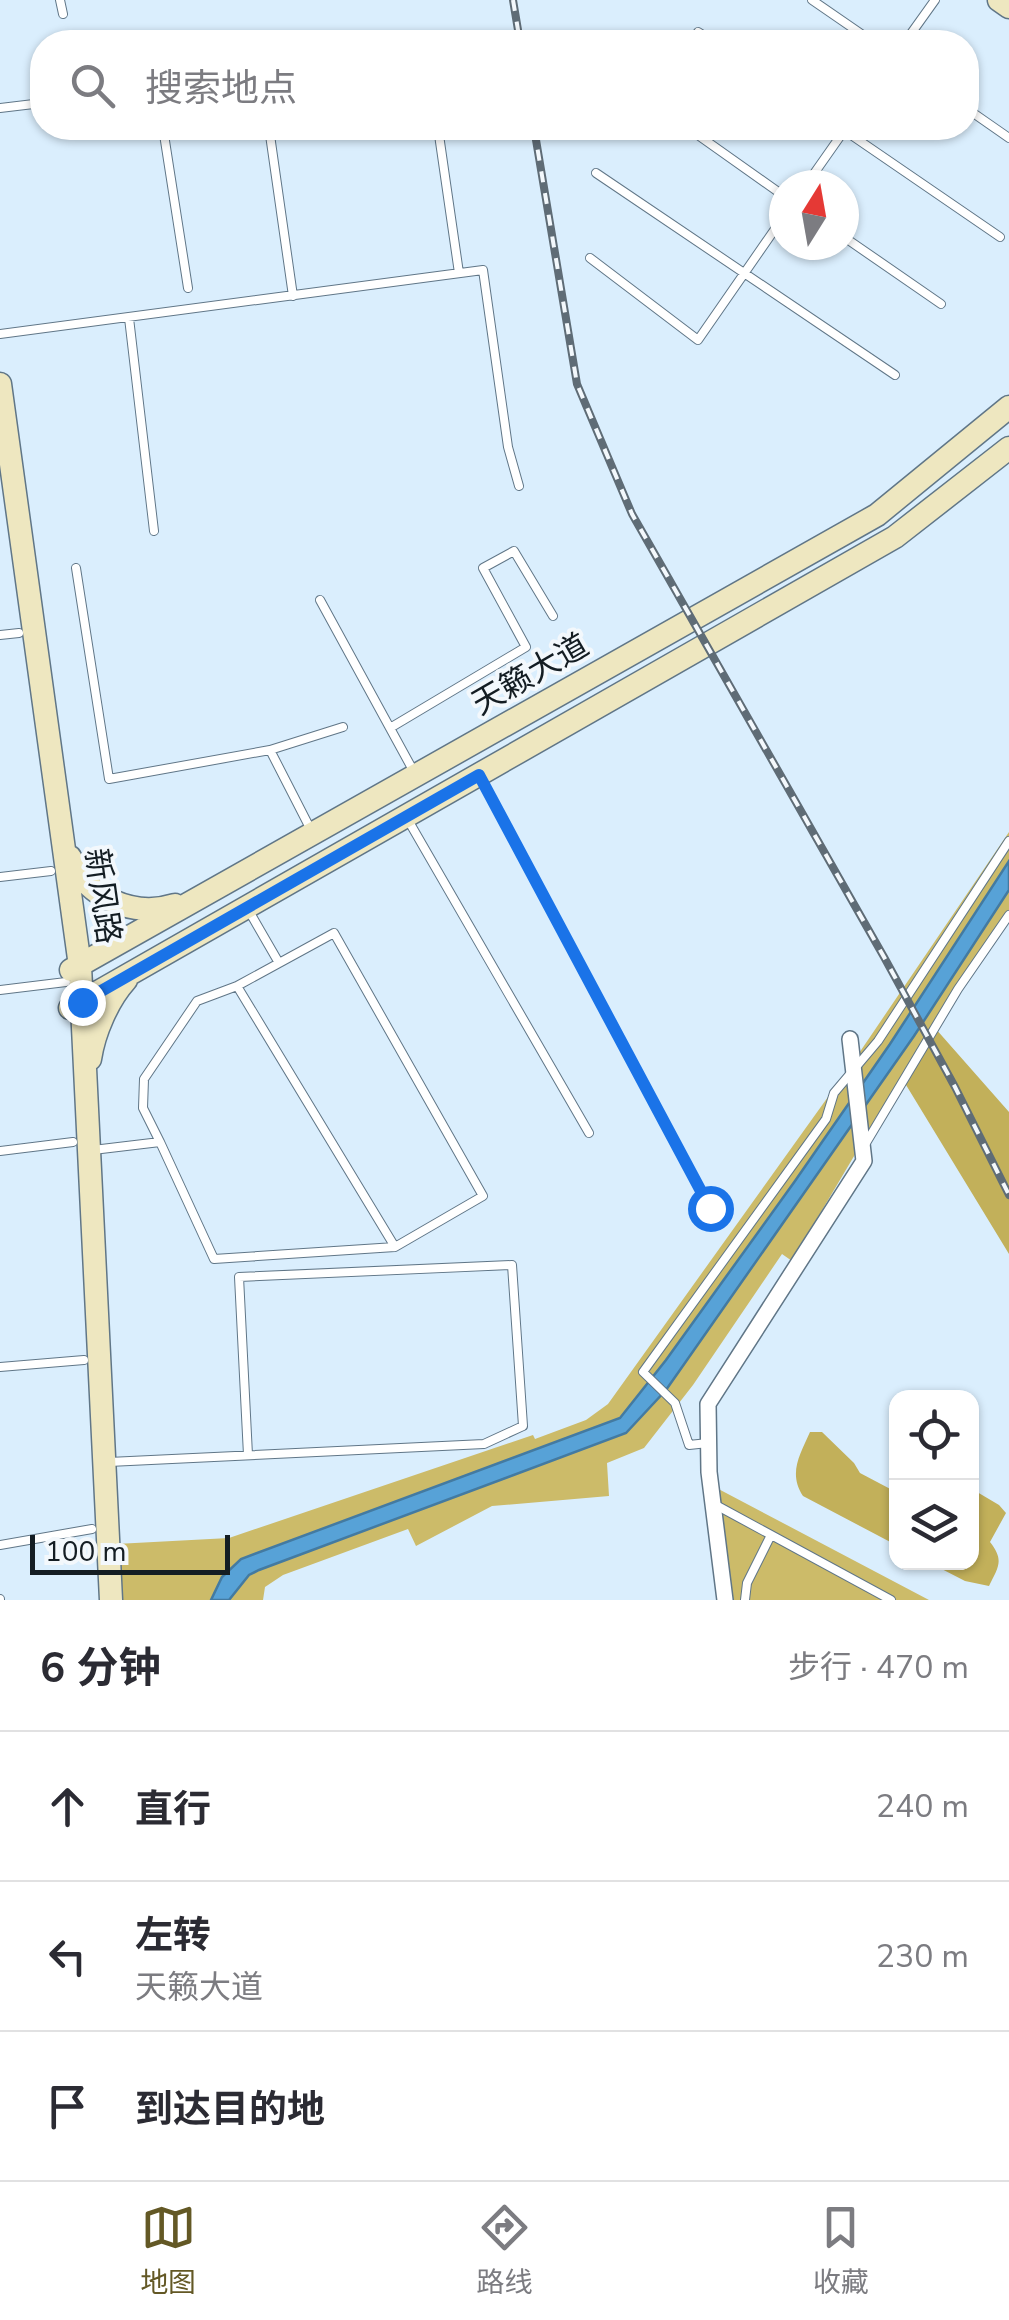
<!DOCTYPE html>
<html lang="zh">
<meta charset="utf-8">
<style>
:root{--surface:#fff;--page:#f7f7f7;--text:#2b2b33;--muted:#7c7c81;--line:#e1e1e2;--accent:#635825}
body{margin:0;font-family:"Nunito Sans","Noto Sans SC",sans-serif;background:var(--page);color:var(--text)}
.controls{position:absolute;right:30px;bottom:30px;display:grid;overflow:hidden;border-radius:20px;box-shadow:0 2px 8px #0004}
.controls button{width:90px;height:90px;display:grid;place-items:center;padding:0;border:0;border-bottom:2px solid var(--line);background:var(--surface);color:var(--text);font:50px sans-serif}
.compass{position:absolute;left:769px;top:170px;width:90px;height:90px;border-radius:50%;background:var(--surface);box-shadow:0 2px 8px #0004;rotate:11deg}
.scale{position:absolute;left:30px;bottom:25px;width:200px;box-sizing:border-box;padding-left:10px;border:5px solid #141d23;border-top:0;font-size:28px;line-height:35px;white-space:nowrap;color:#141d23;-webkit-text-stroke:8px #f3f8fc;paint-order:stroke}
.stop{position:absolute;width:30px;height:30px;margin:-22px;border:8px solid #1a73e8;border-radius:50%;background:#fff}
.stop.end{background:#1a73e8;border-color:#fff;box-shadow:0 2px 10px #0008}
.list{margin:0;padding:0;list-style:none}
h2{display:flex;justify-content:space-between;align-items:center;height:130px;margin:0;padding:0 40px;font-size:42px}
h2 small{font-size:32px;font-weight:400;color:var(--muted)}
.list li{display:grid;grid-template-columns:65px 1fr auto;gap:30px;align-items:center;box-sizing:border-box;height:150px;padding:0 40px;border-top:2px solid var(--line)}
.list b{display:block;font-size:38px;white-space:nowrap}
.list p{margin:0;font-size:32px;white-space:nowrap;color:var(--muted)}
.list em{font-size:32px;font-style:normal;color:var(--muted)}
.icon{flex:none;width:55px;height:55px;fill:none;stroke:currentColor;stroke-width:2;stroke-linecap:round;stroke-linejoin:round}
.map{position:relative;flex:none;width:1009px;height:1600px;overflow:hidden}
.search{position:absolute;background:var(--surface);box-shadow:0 2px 8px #0004;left:30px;right:30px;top:30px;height:110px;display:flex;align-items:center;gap:25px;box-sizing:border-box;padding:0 35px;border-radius:40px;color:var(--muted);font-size:38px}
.sheet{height:580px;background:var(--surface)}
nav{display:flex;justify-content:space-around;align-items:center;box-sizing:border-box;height:140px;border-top:2px solid var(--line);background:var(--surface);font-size:28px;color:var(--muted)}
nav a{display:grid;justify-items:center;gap:5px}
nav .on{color:var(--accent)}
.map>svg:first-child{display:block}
.green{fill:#ccbb69}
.forest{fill:#c2b05a}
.water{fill:#57a2d7;stroke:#437aa1;stroke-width:2.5}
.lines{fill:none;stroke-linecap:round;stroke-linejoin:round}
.lane-casing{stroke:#607687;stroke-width:10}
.street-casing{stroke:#607687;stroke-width:18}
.secondary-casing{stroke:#607687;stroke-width:25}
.lane{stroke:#fff;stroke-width:8}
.street{stroke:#fff;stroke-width:15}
.secondary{stroke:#eee7c0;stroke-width:22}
.rail-casing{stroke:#5f6c76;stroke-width:8}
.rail{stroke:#f3f8fc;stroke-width:4;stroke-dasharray:11;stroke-linecap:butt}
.route{stroke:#1a73e8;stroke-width:12}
.labels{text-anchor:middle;stroke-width:8;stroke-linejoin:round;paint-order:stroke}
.street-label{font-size:32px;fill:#141d23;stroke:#f3f8fc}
</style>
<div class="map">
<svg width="1009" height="1600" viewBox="0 0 1009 1600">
<rect width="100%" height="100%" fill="#daeefd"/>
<path class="green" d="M 1009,832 L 1009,915 L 915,1053 L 792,1261 L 782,1254 L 693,1385 L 644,1448 L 607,1463 L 609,1496 L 492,1506 L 416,1546 L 408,1529 L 283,1575 L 265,1587 L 263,1600 L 118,1600 L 116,1544 L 229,1538 L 533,1435 L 535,1439 L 586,1420 L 608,1404 L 853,1062 Z
M 709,1484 L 929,1600 L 724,1600 Z"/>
<path class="forest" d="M 935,1028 L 1009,1112 L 1009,1254 L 903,1080 Z
M 810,1432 L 822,1432 L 854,1463 L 860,1473 L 896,1492 L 896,1545 L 803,1496 C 788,1473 800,1455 810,1432 Z
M 972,1489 L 999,1505 L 1006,1513 L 990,1542 C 1004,1560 999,1566 989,1586 L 965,1581 L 930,1563 L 972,1562 Z"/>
<path class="water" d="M 1009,861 L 1009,890 L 914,1036 L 666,1390 L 626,1433 L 259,1570 L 249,1575 L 229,1600 L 211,1600 L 222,1577 L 241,1559 L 620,1418 L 666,1360 L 795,1181 L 890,1044 Z"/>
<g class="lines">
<g class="lane-casing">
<path id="lane" d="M 60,0 L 63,14
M 812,0 L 873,42
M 698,32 L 714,42
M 905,42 L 935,0
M 0,108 L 42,103
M 966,108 L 1009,138
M 163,128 L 188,288
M 269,128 L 293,296
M 438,128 L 459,273
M 688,128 L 784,196
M 841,128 L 1000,237
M 596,173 L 895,375
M 806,185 L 846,128
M 844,237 L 941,304
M 590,258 L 698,340 L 784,216
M 129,318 L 154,531
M 0,334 L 483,270 L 508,447 L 519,486
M 76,568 L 109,779 L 270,750
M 320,600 L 414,772
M 0,635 L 19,633
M 390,728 L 526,647 L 483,568 L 514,551 L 553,616
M 481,779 L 710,1208
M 408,820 L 589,1133
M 311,830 L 270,750 L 343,727
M 0,877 L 51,871
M 249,911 L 279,963
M 0,990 L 66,982
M 160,1142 L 143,1108 L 144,1079 L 197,1001 L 237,986
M 866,1143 L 958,989 L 1009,915
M 93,1150 L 160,1142 L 214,1259 L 395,1247 L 483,1196 L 334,933 L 237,986 L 395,1247
M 0,1151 L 73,1142
M 0,1367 L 84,1360
M 708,1443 L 689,1445 L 675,1403 L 643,1372 L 826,1119 L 834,1093 L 878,1041 L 1009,841
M 109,1462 L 484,1444 L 523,1426 L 512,1265 L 239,1277 L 248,1455
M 714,1504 L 891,1600
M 0,1545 L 92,1529
M 0,1599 L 0,1600
M 745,1600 L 747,1583 L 771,1535"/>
</g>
<g class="street-casing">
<path id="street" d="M 725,1600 L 709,1472 L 708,1404 L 864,1161 L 850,1039"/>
</g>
<g class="secondary-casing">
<path id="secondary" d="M 999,0 L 1009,7
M 0,384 L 80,966 L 111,1600
M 70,857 C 86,898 134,918 175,905
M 71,970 L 877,515 L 1009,407
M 70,1008 L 895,537 L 1009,448
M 90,1059 C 94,1032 108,1000 126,980"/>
</g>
<use href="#lane" class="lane"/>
<use href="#street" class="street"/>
<use href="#secondary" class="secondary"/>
<g class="rail-casing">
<path id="rail" d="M 513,0 L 520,42
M 534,128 L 577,384 L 632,514 L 884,957 L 955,1087 L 1009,1195"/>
</g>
<use href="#rail" class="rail"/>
</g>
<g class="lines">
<path class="route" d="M 82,1002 L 479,775 L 710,1208"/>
</g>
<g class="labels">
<g class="street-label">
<text transform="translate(530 674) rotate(-30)" y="11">天籁大道</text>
<text transform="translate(103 896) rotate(82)" y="11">新风路</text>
</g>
</g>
</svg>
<div class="controls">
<button><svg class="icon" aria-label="locate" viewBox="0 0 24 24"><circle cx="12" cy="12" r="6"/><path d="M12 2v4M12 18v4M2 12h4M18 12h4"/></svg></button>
<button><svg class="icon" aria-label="layers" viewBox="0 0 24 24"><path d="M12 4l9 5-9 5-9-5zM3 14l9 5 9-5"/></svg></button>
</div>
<svg class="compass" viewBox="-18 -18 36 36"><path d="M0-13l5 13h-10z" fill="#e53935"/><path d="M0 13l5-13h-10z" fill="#7c7c81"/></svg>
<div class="scale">100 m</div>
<div class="stop" style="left:710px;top:1208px"></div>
<div class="stop end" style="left:82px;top:1002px"></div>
<div class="search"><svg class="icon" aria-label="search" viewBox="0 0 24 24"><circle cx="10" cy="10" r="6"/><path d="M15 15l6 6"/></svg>搜索地点</div>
</div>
<section class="sheet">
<h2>6 分钟<small>步行 · 470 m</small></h2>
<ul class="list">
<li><svg class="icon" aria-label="ahead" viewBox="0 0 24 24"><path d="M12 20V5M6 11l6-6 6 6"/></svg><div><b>直行</b></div><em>240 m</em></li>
<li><svg class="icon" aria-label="left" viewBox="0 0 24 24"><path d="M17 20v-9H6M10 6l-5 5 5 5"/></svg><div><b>左转</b><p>天籁大道</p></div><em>230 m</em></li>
<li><svg class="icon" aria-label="arrive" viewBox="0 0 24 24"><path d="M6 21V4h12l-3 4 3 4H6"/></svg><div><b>到达目的地</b></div></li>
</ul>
</section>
<nav>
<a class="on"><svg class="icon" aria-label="map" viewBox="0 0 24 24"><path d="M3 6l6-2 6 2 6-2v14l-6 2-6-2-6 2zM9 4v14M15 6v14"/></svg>地图</a>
<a><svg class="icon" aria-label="directions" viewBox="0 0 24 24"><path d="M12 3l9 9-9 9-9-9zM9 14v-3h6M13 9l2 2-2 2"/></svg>路线</a>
<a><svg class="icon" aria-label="saved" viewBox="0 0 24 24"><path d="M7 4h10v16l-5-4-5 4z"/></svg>收藏</a>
</nav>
